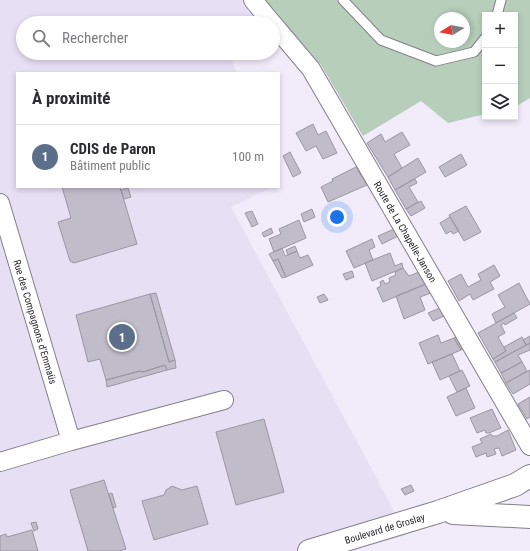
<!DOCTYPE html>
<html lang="fr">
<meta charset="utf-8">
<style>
:root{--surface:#fff;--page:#f2f2f3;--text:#2b2b33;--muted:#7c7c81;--line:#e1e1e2;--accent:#b45309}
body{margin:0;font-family:"Roboto Condensed",sans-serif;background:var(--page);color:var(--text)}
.controls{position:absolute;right:12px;top:12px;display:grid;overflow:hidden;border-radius:0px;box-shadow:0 2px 6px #0003}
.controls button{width:36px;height:36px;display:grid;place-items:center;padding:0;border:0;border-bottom:1px solid var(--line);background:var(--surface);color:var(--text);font:20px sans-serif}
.compass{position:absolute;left:434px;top:12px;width:36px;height:36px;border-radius:50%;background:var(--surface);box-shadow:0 2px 6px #0003;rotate:260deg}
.you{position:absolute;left:337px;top:217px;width:14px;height:14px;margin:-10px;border:3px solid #fff;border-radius:50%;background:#1a73e8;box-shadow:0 0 0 6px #1a73e833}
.badge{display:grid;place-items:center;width:26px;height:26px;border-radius:50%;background:var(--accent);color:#fff;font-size:13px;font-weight:700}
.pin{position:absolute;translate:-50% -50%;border:2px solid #fff;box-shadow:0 1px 4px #0006}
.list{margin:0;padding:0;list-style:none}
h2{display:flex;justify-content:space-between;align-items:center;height:52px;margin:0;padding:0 16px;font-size:17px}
h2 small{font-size:13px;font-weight:400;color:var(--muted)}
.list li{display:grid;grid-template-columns:26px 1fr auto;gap:12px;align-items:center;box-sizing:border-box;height:64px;padding:0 16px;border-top:1px solid var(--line)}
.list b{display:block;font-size:15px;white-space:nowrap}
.list p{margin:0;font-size:13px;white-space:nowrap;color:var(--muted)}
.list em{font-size:13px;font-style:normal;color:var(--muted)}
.icon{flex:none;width:22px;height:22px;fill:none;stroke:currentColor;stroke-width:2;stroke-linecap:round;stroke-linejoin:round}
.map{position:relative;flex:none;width:530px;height:551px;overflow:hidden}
.search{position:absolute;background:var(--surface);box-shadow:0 2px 6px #0003;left:16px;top:16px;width:264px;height:44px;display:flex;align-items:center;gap:10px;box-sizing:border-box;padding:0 14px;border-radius:22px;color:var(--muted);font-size:15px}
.panel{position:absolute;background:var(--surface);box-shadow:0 2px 6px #0003;left:16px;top:72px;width:264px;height:116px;border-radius:0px}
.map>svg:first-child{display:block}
.built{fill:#e7dff4}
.green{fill:#b7cebb;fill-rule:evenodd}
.building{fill:#c1bcca;stroke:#9b96a3}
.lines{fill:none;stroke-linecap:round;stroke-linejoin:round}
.lane-casing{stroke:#847f8c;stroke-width:11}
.street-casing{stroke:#847f8c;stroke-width:20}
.secondary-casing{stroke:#847f8c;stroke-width:24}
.lane{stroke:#fff;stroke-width:9}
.street{stroke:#fff;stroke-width:18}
.secondary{stroke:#fff;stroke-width:22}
.labels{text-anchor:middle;stroke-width:3.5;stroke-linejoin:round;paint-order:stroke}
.street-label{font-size:10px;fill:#201e23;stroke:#fcfbfe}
</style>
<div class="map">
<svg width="530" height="551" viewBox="0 0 530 551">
<rect width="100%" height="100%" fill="#f1ebfa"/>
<path class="built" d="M 0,0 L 263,0 L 270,23 L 23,23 L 23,53 L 233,53 L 230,55 L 237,73 L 17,73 L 17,187 L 273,187 L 231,207 L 407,535 L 352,551 L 0,551 Z"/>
<path class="green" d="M 263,0 L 530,0 L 530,98 L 515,107 L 515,15 L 485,15 L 485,114 L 448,123 L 421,101 L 363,136 L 321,65 ZM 440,18 L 464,18 L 464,42 L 440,42 Z"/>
<path class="building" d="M 313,124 L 318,135 L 326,131 L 337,153 L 323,159 L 316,146 L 306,151 L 296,133 Z
M 402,132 L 410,145 L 394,154 L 402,168 L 388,177 L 367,143 L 381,134 L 385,142 Z
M 290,152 L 301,173 L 293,177 L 283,156 Z
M 461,154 L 467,165 L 445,177 L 439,167 Z
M 418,158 L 426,172 L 395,190 L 388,177 Z
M 356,167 L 367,185 L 328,202 L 321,187 L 333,181 L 332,179 Z
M 415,179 L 417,183 L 409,187 L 418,202 L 406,209 L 395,190 Z
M 62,187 L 120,187 L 137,244 L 74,263 L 70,261 L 58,222 L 71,218 Z
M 128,188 L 131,197 L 124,199 L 121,190 Z
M 421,201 L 425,208 L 411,216 L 406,209 Z
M 466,206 L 481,232 L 464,241 L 449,215 Z
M 312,209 L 315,217 L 304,222 L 301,214 Z
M 252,211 L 258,224 L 252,227 L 245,213 Z
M 450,217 L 459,231 L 453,234 L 451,231 L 446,234 L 440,223 Z
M 299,220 L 306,238 L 274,252 L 269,239 L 281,234 L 279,229 Z
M 271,228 L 273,233 L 264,237 L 262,233 Z
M 394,229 L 398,236 L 382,244 L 378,236 Z
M 372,239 L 375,247 L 369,250 L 373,260 L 354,268 L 346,251 Z
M 295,246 L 297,251 L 288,255 L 286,250 Z
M 282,248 L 285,256 L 297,251 L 300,258 L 308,255 L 313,265 L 286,277 L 278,259 L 273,261 L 269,254 Z
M 390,253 L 395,266 L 402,263 L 403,268 L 372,281 L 365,263 Z
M 278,259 L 286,277 L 282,278 L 273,261 Z
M 494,265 L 500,276 L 490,282 L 494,289 L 473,300 L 470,294 L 459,301 L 448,281 L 461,274 L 468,287 L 481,280 L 478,274 Z
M 403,268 L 409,276 L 419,272 L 426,284 L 383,302 L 377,288 L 381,286 L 380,282 L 383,280 L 385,284 L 390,282 L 389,278 L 396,275 L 395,272 Z
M 352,271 L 354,277 L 346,280 L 343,274 Z
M 519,283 L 530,304 L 496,323 L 492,314 L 505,307 L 498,295 Z
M 426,284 L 431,293 L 420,297 L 425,310 L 404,319 L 396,296 Z
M 156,293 L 175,360 L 169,362 L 150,294 Z
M 150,294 L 169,362 L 175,360 L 176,368 L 167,370 L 165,365 L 143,372 L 140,371 L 106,380 L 100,359 L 88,362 L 76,315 Z
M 324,294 L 328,300 L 320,303 L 317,297 Z
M 440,308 L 444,316 L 433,321 L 428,313 Z
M 514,313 L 517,318 L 505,325 L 504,323 L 501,325 L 505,333 L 498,337 L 506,351 L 493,359 L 478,333 Z
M 438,335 L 441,343 L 454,338 L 461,350 L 428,364 L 419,343 Z
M 530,336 L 530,343 L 526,345 L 523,340 Z
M 457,337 L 463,349 L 461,350 L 454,338 Z
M 522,337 L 526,345 L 495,362 L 493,359 L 506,351 L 504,347 Z
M 530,343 L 530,350 L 518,355 L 522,362 L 501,373 L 495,362 Z
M 452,354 L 460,371 L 440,380 L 432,362 Z
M 522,362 L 527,371 L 506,383 L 501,373 Z
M 165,365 L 167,370 L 107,387 L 106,380 L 140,371 L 143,372 Z
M 462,370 L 470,386 L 457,392 L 449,376 Z
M 530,370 L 530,384 L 513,394 L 506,383 Z
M 466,388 L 475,408 L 456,416 L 447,397 Z
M 530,397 L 530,417 L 527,419 L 518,404 Z
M 492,409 L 501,428 L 489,433 L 486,433 L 485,430 L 477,433 L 470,418 Z
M 264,419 L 284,492 L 236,505 L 216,432 Z
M 508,430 L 516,450 L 502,456 L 499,448 L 494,449 L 496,454 L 487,457 L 486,453 L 476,457 L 472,447 L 482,443 L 480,439 L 491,434 L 492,436 L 497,436 Z
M 104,480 L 126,549 L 119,551 L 88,551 L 70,490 Z
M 411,485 L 414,491 L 405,495 L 401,489 Z
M 172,486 L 182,490 L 197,486 L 208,524 L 154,540 L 142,501 L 164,495 L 166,490 Z
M 112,493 L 116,507 L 113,508 L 109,494 Z
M 36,522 L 38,529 L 34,531 L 31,523 Z
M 32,530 L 38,551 L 0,551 L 0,536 L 6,534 L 7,537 Z"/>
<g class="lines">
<g class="lane-casing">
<path id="lane" d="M 343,0 L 381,40 L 436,61 L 474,52 L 485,38
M 497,15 L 501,0"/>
</g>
<g class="street-casing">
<g id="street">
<path d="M 253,0 L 272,23"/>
<path id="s1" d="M 273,24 L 311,69 L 530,446"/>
<path id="s2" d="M 0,203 L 71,441"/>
<path d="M 0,462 L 71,441 L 224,400"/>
</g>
</g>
<g class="secondary-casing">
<g id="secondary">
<path d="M 453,513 L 530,517"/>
<path id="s3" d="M 309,551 L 438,512 L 515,485 L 530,476"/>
</g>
</g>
<use href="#lane" class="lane"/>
<use href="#street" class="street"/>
<use href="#secondary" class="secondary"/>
</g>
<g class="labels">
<g class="street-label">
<text dy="4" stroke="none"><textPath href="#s1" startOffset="247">Route de La Chapelle-Janson</textPath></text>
<text dy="4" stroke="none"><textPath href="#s2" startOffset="124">Rue des Compagnons d'Emmaüs</textPath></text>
<text dy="4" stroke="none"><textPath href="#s3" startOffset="79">Boulevard de Groslay</textPath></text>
</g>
</g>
</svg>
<div class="controls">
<button>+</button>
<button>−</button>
<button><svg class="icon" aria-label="layers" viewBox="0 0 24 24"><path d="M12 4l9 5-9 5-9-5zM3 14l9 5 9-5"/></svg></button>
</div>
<svg class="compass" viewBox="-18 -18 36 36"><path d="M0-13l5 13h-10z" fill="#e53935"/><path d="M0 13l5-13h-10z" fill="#7c7c81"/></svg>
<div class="you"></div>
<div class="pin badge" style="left:122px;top:337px;background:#5c6f8a">1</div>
<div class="search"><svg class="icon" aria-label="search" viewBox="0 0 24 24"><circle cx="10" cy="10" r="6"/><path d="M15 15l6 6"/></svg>Rechercher</div>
<section class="panel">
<h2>À proximité<small></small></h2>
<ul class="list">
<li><span class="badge" style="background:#5c6f8a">1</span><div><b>CDIS de Paron</b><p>Bâtiment public</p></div><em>100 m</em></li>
</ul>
</section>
</div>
